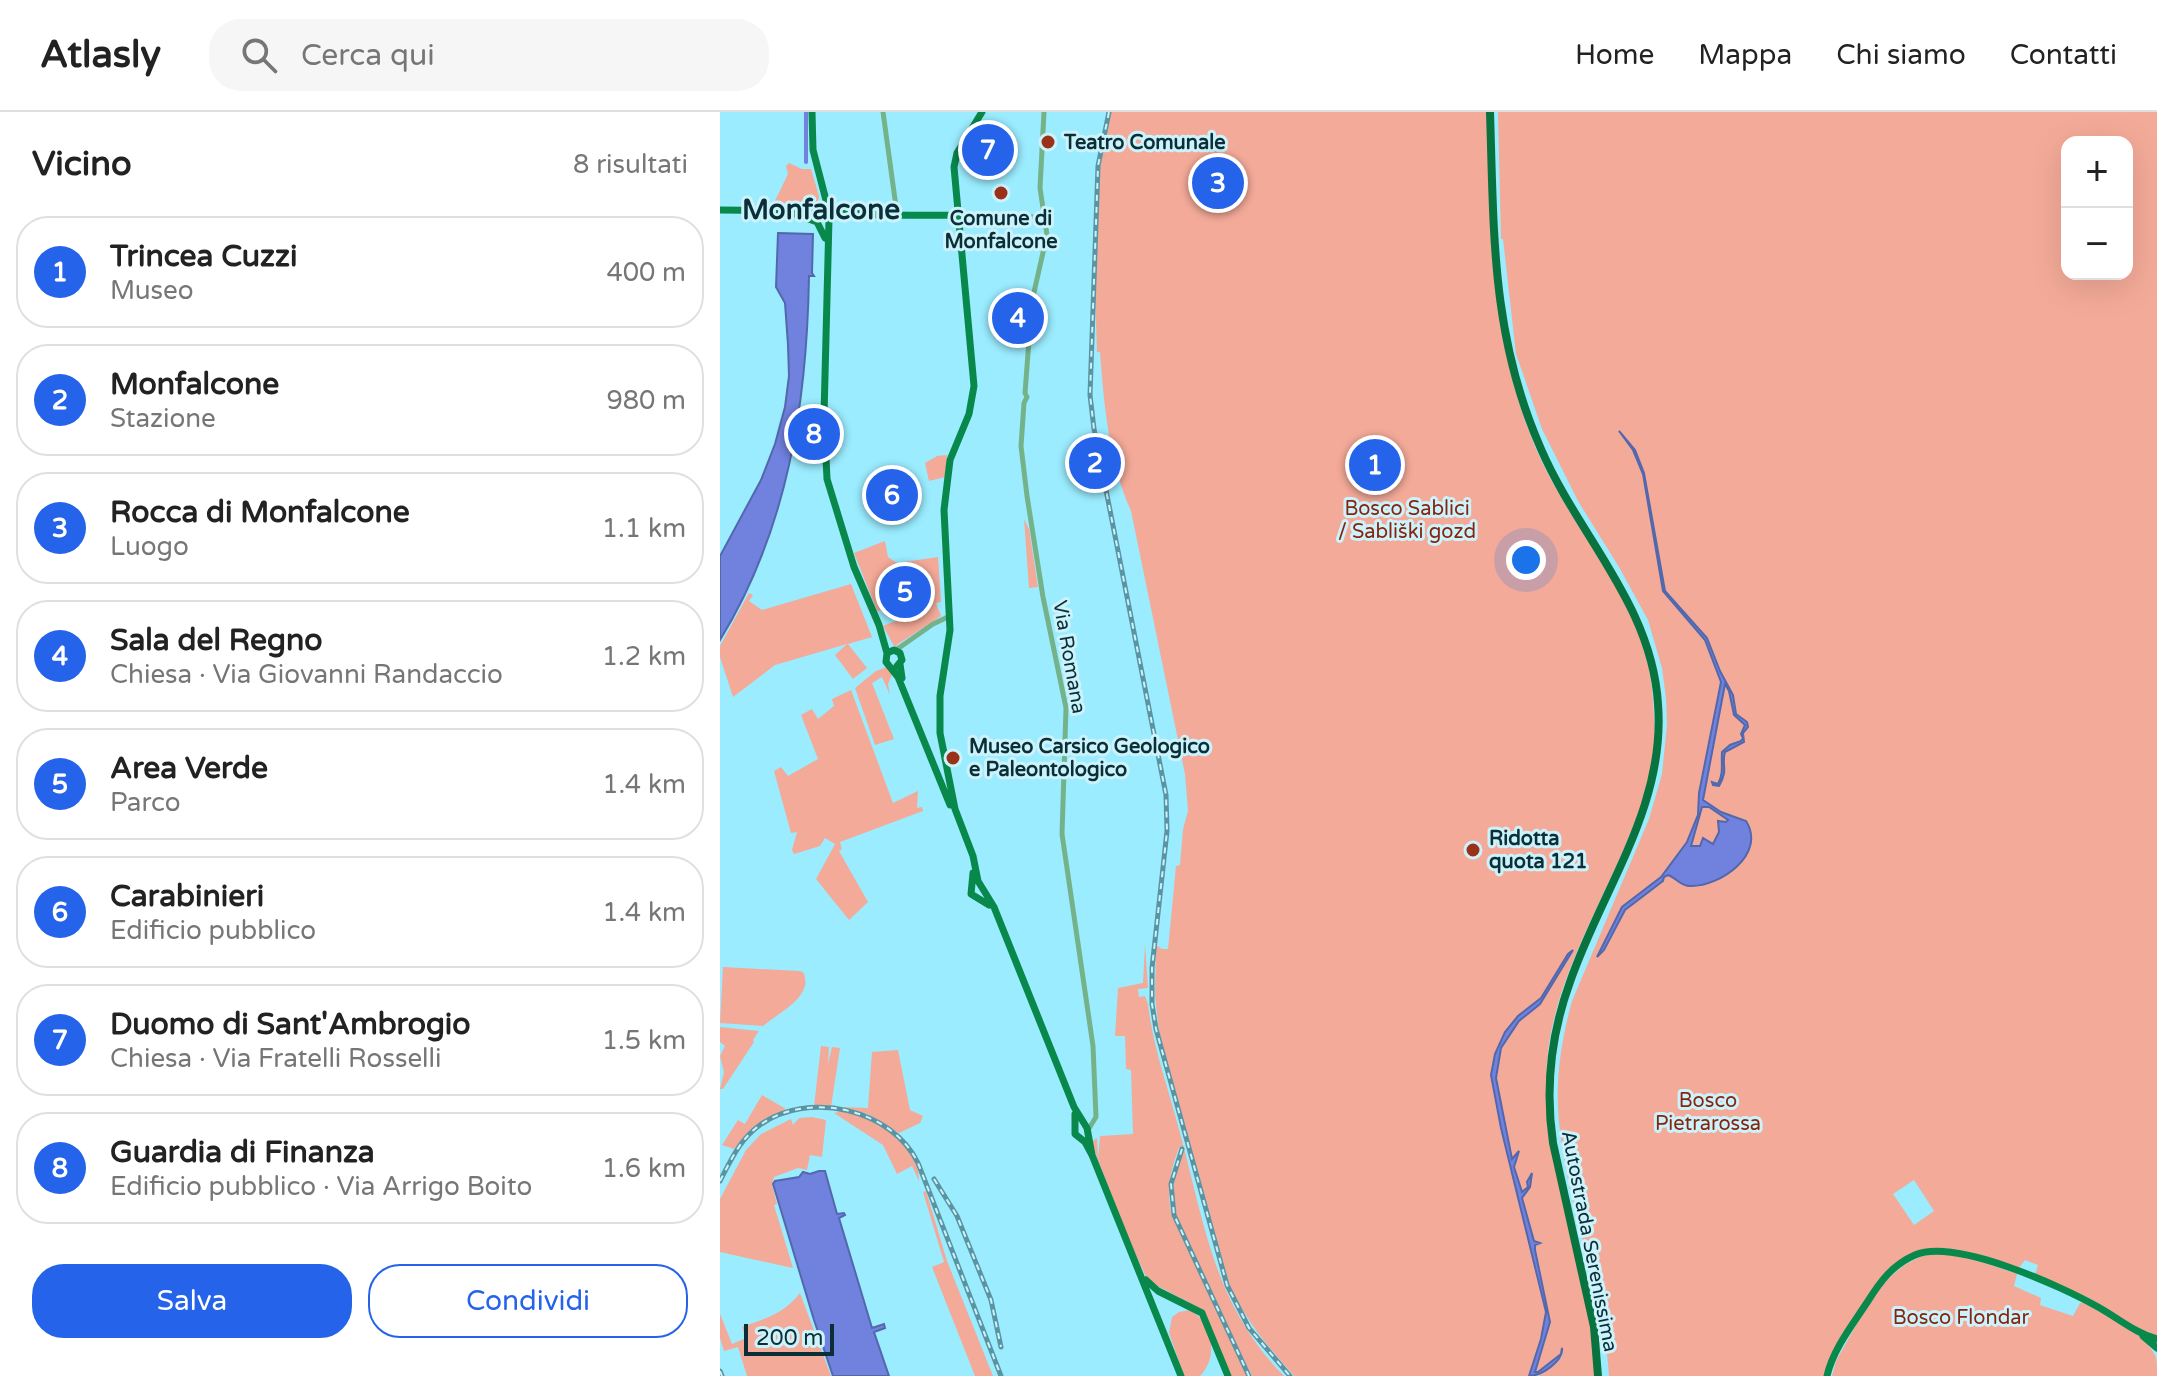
<!DOCTYPE html>
<html lang="it">
<meta charset="utf-8">
<style>
:root{--surface:#fff;--page:#f6f6f6;--text:#222;--muted:#767676;--line:#e0e0e0;--accent:#2563eb}
body{margin:0;font-family:"Varela Round",sans-serif;background:var(--page);color:var(--text)}
.controls{position:absolute;right:24px;top:24px;display:grid;overflow:hidden;border-radius:16px;box-shadow:0 8px 32px #0002}
.controls button{width:72px;height:72px;display:grid;place-items:center;padding:0;border:0;border-bottom:2px solid var(--line);background:var(--surface);color:var(--text);font:40px sans-serif}
.scale{position:absolute;left:24px;bottom:20px;width:90px;box-sizing:border-box;padding-left:8px;border:4px solid #0b2f36;border-top:0;font-size:22px;line-height:28px;white-space:nowrap;color:#0b2f36;-webkit-text-stroke:6px #ccf2fb;paint-order:stroke}
.you{position:absolute;left:806px;top:448px;width:28px;height:28px;margin:-20px;border:6px solid #fff;border-radius:50%;background:#1a73e8;box-shadow:0 0 0 12px #1a73e833}
.badge{display:grid;place-items:center;width:52px;height:52px;border-radius:50%;background:var(--accent);color:#fff;font-size:26px;font-weight:700}
.pin{position:absolute;translate:-50% -50%;border:4px solid #fff;box-shadow:0 2px 8px #0006}
.list{margin:0;padding:0;list-style:none}
h2{display:flex;justify-content:space-between;align-items:center;height:104px;margin:0;padding:0 32px;font-size:34px}
h2 small{font-size:26px;font-weight:400;color:var(--muted)}
.list li{display:grid;grid-template-columns:52px 1fr auto;gap:24px;align-items:center;box-sizing:border-box;height:112px;margin:0 16px 16px;padding:0 16px;border:2px solid var(--line);border-radius:32px}
.list b{display:block;font-size:30px;white-space:nowrap}
.list p{margin:0;font-size:26px;white-space:nowrap;color:var(--muted)}
.list em{font-size:26px;font-style:normal;color:var(--muted)}
.actions{display:flex;gap:16px;padding:24px 32px}
.actions a{flex:1;padding:18px 0;border:2px solid var(--accent);border-radius:32px;text-align:center;font-size:28px;color:var(--accent)}
.actions .main{background:var(--accent);color:#fff}
.icon{flex:none;width:44px;height:44px;fill:none;stroke:currentColor;stroke-width:2;stroke-linecap:round;stroke-linejoin:round}
.map{position:relative;flex:none;width:1437px;height:1264px;overflow:hidden}
header{display:flex;align-items:center;gap:48px;box-sizing:border-box;height:112px;padding:0 40px;background:var(--surface);border-bottom:2px solid var(--line)}
header strong{font-size:38px}
nav{display:flex;gap:44px;margin-inline-start:auto;font-size:28px}
.search{width:560px;height:72px;background:var(--page);display:flex;align-items:center;gap:20px;box-sizing:border-box;padding:0 28px;border-radius:32px;color:var(--muted);font-size:30px}
main{display:flex}
aside{flex:1;background:var(--surface)}
.map>svg:first-child{display:block}
.green{fill:#f4aa98;fill-rule:evenodd}
.water{fill:#7081de;stroke:#5268ac;stroke-width:2;fill-rule:evenodd}
.lines{fill:none;stroke-linecap:round;stroke-linejoin:round}
.canal{stroke:#7081de;stroke-width:4}
.minor{stroke:#74b389;stroke-width:5}
.major{stroke:#09884b;stroke-width:7}
.highway{stroke:#09733f;stroke-width:8}
.rail-casing{stroke:#5894a1;stroke-width:5}
.rail{stroke:#ccf2fb;stroke-width:2;stroke-dasharray:6;stroke-linecap:butt}
.poi-dot{fill:#9a321a;stroke:#ccf2fb;stroke-width:3}
.labels{text-anchor:middle;stroke-width:6;stroke-linejoin:round;paint-order:stroke}
.poi-label{font-size:20px;font-weight:bold;fill:#0b2f36;stroke:#ccf2fb;text-anchor:start}
.park-label{font-size:20px;fill:#86250e;stroke:#ccf2fb}
.street-label{font-size:20px;fill:#0b2f36;stroke:#ccf2fb}
.district-label{font-size:28px;font-weight:bold;fill:#0b2f36;stroke:#ccf2fb}
</style>
<header>
<strong>Atlasly</strong>
<div class="search"><svg class="icon" aria-label="search" viewBox="0 0 24 24"><circle cx="10" cy="10" r="6"/><path d="M15 15l6 6"/></svg>Cerca qui</div>
<nav><a>Home</a><a>Mappa</a><a>Chi siamo</a><a>Contatti</a></nav>
</header>
<main>
<aside>
<h2>Vicino<small>8 risultati</small></h2>
<ul class="list">
<li><span class="badge">1</span><div><b>Trincea Cuzzi</b><p>Museo</p></div><em>400 m</em></li>
<li><span class="badge">2</span><div><b>Monfalcone</b><p>Stazione</p></div><em>980 m</em></li>
<li><span class="badge">3</span><div><b>Rocca di Monfalcone</b><p>Luogo</p></div><em>1.1 km</em></li>
<li><span class="badge">4</span><div><b>Sala del Regno</b><p>Chiesa · Via Giovanni Randaccio</p></div><em>1.2 km</em></li>
<li><span class="badge">5</span><div><b>Area Verde</b><p>Parco</p></div><em>1.4 km</em></li>
<li><span class="badge">6</span><div><b>Carabinieri</b><p>Edificio pubblico</p></div><em>1.4 km</em></li>
<li><span class="badge">7</span><div><b>Duomo di Sant'Ambrogio</b><p>Chiesa · Via Fratelli Rosselli</p></div><em>1.5 km</em></li>
<li><span class="badge">8</span><div><b>Guardia di Finanza</b><p>Edificio pubblico · Via Arrigo Boito</p></div><em>1.6 km</em></li>
</ul>
<div class="actions"><a class="main">Salva</a><a>Condividi</a></div>
</aside>
<div class="map">
<svg width="1437" height="1264" viewBox="0 0 1437 1264">
<rect width="100%" height="100%" fill="#9becff"/>
<path class="green" d="M 391,0 L 767,0 C 771,112 770,222 812,327 C 844,410 924,488 932,577 C 934,602 937,631 932,656 C 910,753 834,850 827,950 C 822,1040 856,1123 870,1211 C 873,1228 874,1246 875,1264 L 818,1264 L 841,1246 L 843,1241 L 818,1260 L 814,1260 C 838,1207 825,1190 815,1138 L 815,1133 L 819,1131 L 814,1129 C 807,1115 804,1099 802,1084 L 808,1077 L 802,1080 L 800,1078 L 794,1058 L 795,1048 L 792,1047 L 776,965 L 781,936 L 799,909 L 820,892 L 853,839 L 848,842 L 821,886 L 785,920 L 775,942 L 771,962 L 781,1016 L 826,1200 L 821,1227 L 809,1264 L 574,1264 C 546,1233 522,1204 506,1165 L 439,921 L 435,883 L 436,833 L 442,837 L 448,837 L 456,754 L 460,753 L 463,717 L 468,699 L 465,662 L 411,399 C 389,350 384,293 380,240 L 377,240 L 375,180 L 380,50 Z
M 778,0 L 1437,0 L 1437,1224 L 1416,1215 L 1367,1185 L 1315,1163 L 1318,1153 L 1305,1148 L 1298,1157 L 1225,1136 L 1214,1137 L 1180,1149 L 1114,1239 L 1104,1264 L 889,1264 C 884,1178 847,1096 839,1010 C 835,968 841,929 852,889 L 929,707 L 942,662 L 947,613 L 946,586 L 942,556 L 928,508 L 899,455 L 858,389 L 822,317 L 796,242 L 783,127 L 781,127 ZM 1347,30 L 1407,30 L 1407,162 L 1347,162 ZM 1194,1068 L 1214,1099 L 1194,1113 L 1173,1082 Z
M 69,51 L 82,57 L 91,57 L 99,84 L 97,96 L 52,95 L 68,62 L 66,54 Z
M 227,343 L 225,365 L 209,369 L 205,351 L 217,344 Z
M 304,407 L 309,417 L 318,475 L 309,476 Z
M 165,429 L 168,445 L 177,451 L 218,445 L 221,490 L 216,491 L 221,504 L 175,534 L 180,533 L 177,535 L 174,534 L 163,514 L 178,508 L 175,496 L 157,499 L 134,441 Z
M 131,472 L 152,525 L 128,532 L 147,556 L 133,567 L 115,543 L 127,532 L 55,553 L 13,585 L 0,545 L 0,534 L 29,481 L 33,483 L 29,489 L 42,498 Z
M 167,555 L 173,560 L 168,572 L 170,583 L 162,565 L 152,571 L 174,627 L 155,633 L 135,576 L 156,559 Z
M 131,578 L 173,691 L 198,679 L 197,696 L 202,695 L 203,699 L 120,730 L 122,737 L 119,739 L 148,790 L 129,808 L 96,767 L 115,732 L 105,726 L 100,734 L 74,742 L 72,738 L 77,720 L 71,721 L 54,659 L 61,655 L 68,664 L 98,647 L 81,603 L 92,597 L 98,607 L 114,594 L 112,587 Z
M 425,832 L 428,876 L 418,877 L 419,885 L 425,884 L 428,892 C 433,936 449,978 460,1021 C 485,1113 494,1193 564,1264 L 532,1264 L 460,1117 C 451,1088 451,1066 463,1038 L 459,1036 C 450,1059 446,1080 452,1104 L 528,1264 L 510,1264 L 481,1197 L 428,1169 L 409,1128 L 371,1030 L 377,1026 L 378,1047 L 380,1024 L 413,1022 L 411,958 L 406,957 L 405,924 L 395,924 L 398,876 L 423,871 Z
M 3,855 L 79,859 L 83,860 C 95,884 58,901 43,914 L 0,911 Z
M 0,915 L 39,919 L 33,928 L 34,930 L 3,977 L 0,977 L 4,960 L 0,944 L 5,934 L 0,930 Z
M 101,934 L 109,935 L 108,952 L 112,935 L 120,936 L 111,995 L 94,994 Z
M 178,938 L 190,998 L 203,1004 L 200,1011 L 179,1021 L 148,1002 L 122,995 L 148,996 L 152,940 Z
M 42,983 L 66,997 L 31,1017 L 14,1037 L 2,1033 L 18,1008 L 25,1012 Z
M 123,999 C 156,1004 200,1031 199,1069 L 192,1054 L 177,1062 L 163,1033 L 114,1001 Z
M 92,1005 L 106,1008 L 102,1045 L 90,1043 L 87,1058 L 78,1056 L 54,1065 L 52,1073 L 57,1092 L 54,1093 L 73,1156 L 0,1140 L 0,1087 L 26,1038 L 41,1022 L 71,1007 L 73,1013 L 79,1006 Z
M 206,1079 L 227,1149 L 273,1264 L 255,1264 L 212,1155 L 224,1150 L 203,1080 Z
M 1213,1141 L 1248,1145 L 1297,1162 L 1294,1174 L 1321,1186 L 1320,1193 L 1353,1204 L 1360,1191 L 1364,1191 C 1388,1205 1424,1219 1436,1245 C 1437,1250 1437,1258 1437,1264 L 1112,1264 L 1116,1249 C 1141,1207 1161,1153 1213,1141 Z
M 80,1181 L 111,1264 L 27,1264 L 18,1235 L 4,1239 L 0,1226 L 0,1202 L 12,1232 L 26,1226 L 22,1215 C 45,1207 65,1201 80,1181 Z
M 470,1198 C 493,1211 499,1245 480,1264 L 464,1264 L 449,1221 L 452,1205 L 459,1200 Z"/>
<path class="water" d="M 58,121 L 93,122 L 92,161 L 94,164 L 89,164 C 87,291 68,417 0,528 L 0,444 L 41,368 L 55,332 L 65,295 L 69,264 L 68,233 L 65,191 L 56,175 Z
M 899,319 L 915,338 L 924,361 L 945,479 L 987,526 L 1000,559 L 1013,583 L 1016,602 L 1027,610 L 1028,615 L 1023,621 L 1024,630 L 1005,640 C 1001,653 1009,657 999,674 L 993,673 L 992,670 L 998,672 C 1004,661 1001,652 1002,640 L 1010,633 L 1021,629 L 1023,626 L 1021,622 L 1025,613 L 1014,603 L 1009,579 L 1005,572 L 983,688 L 1001,700 L 1026,709 C 1047,742 1000,775 970,774 C 960,774 957,766 948,763 L 944,765 L 943,769 L 905,798 L 884,838 L 877,845 L 902,795 L 941,765 L 967,730 L 978,703 L 979,681 L 1001,570 L 985,528 L 943,479 L 923,362 L 913,338 ZM 982,695 L 989,695 L 1008,708 L 1006,710 L 998,709 L 999,720 L 993,732 L 983,726 L 980,734 L 971,734 Z
M 853,838 L 820,892 L 799,909 L 781,936 L 776,966 L 792,1047 L 799,1039 L 794,1055 L 802,1080 L 808,1075 L 807,1070 L 812,1061 L 810,1075 L 802,1086 L 814,1129 L 820,1131 L 815,1133 L 815,1138 L 830,1210 L 815,1260 L 818,1260 L 841,1242 L 842,1236 C 844,1249 821,1264 809,1264 L 821,1227 L 826,1200 L 781,1016 L 771,963 L 775,942 L 785,920 L 798,904 L 821,886 L 848,842 Z
M 99,1059 L 105,1059 L 117,1102 L 124,1101 L 125,1103 L 119,1106 L 152,1216 L 164,1212 L 165,1216 L 154,1220 L 169,1264 L 113,1264 L 94,1208 L 53,1072 L 55,1069 L 79,1065 L 83,1060 L 90,1062 Z"/>
<g class="lines">
<path class="canal" d="M 86,0 L 86,50"/>
<path class="minor" d="M 163,0 L 177,102
M 324,0 L 320,76 L 327,123 L 312,189 L 305,281 L 307,285 L 304,291 L 301,334 L 307,384 L 323,485 L 346,596 L 342,722 L 373,934 L 376,1005 L 368,1018
M 239,103 L 318,105 L 324,109
M 176,538 L 213,512 L 230,504"/>
<path class="major" d="M 92,0 L 93,38 L 108,96
M 262,0 L 237,41 L 234,55 L 254,274 L 249,302 L 230,348 L 224,398 L 230,518 L 220,584 L 220,621 L 235,697 L 253,744 L 258,769 L 274,795 L 354,995 L 367,1016 L 372,1043
M 0,98 L 92,99 L 105,95 C 122,106 213,103 239,103
M 77,103 L 97,110 L 105,126
M 109,107 L 104,303 L 107,367 L 134,455 L 159,513 L 167,541 L 166,550 L 178,565 L 230,693
M 167,541 L 174,538 L 180,541 L 182,548 L 177,554
M 180,552 L 182,566
M 253,761 L 251,782 L 269,793
M 355,1002 L 355,1022 L 365,1030 L 372,1043 L 461,1264
M 426,1168 L 438,1179 L 482,1201 L 508,1264
M 1423,1224 L 1437,1236
M 1107,1264 C 1113,1237 1133,1212 1148,1189 C 1160,1170 1172,1153 1195,1143 C 1235,1126 1341,1174 1378,1195 C 1398,1206 1415,1221 1437,1227"/>
<path class="highway" d="M 770,0 C 774,121 771,224 821,337 C 859,425 932,493 938,592 C 946,695 882,777 850,870 C 831,922 825,976 833,1031 L 874,1215 L 878,1264"/>
<g class="rail-casing">
<path id="rail" d="M 389,0 L 378,54 L 370,283 L 374,317 L 446,683 L 447,719 L 432,856 L 432,892 L 436,917 L 507,1173 L 529,1216 L 570,1264
M 462,1037 L 451,1072 L 454,1103 L 529,1264
M 214,1067 L 237,1104 L 271,1188 L 281,1235
M 0,1069 C 11,1048 20,1027 40,1013 C 89,978 172,997 198,1051 L 281,1264
M 0,1259 L 2,1264"/>
</g>
<use href="#rail" class="rail"/>
</g>
<g class="poi-dot">
<circle cx="328" cy="30" r="8"/>
<circle cx="281" cy="81" r="8"/>
<circle cx="233" cy="646" r="8"/>
<circle cx="753" cy="738" r="8"/>
</g>
<g class="labels">
<g class="poi-label">
<text x="344" y="37">Teatro Comunale</text>
<text x="281" y="113" text-anchor="middle">Comune di<tspan x="281" dy="23">Monfalcone</tspan></text>
<text x="249" y="641">Museo Carsico Geologico<tspan x="249" dy="23">e Paleontologico</tspan></text>
<text x="769" y="733">Ridotta<tspan x="769" dy="23">quota 121</tspan></text>
</g>
<g class="park-label">
<text x="687" y="403">Bosco Sablici<tspan x="687" dy="23">/ Sabliški gozd</tspan></text>
<text x="988" y="995">Bosco<tspan x="988" dy="23">Pietrarossa</tspan></text>
<text x="1241" y="1212">Bosco Flondar</text>
</g>
<g class="street-label">
<text transform="translate(350 545) rotate(80)" y="7">Via Romana</text>
<text transform="translate(870 1129) rotate(79)" y="7">Autostrada Serenissima</text>
</g>
<g class="district-label">
<text x="101" y="107">Monfalcone</text>
</g>
</g>
</svg>
<div class="controls">
<button>+</button>
<button>−</button>
</div>
<div class="scale">200 m</div>
<div class="you"></div>
<div class="pin badge" style="left:655px;top:353px">1</div>
<div class="pin badge" style="left:375px;top:351px">2</div>
<div class="pin badge" style="left:498px;top:71px">3</div>
<div class="pin badge" style="left:298px;top:206px">4</div>
<div class="pin badge" style="left:185px;top:480px">5</div>
<div class="pin badge" style="left:172px;top:383px">6</div>
<div class="pin badge" style="left:268px;top:38px">7</div>
<div class="pin badge" style="left:94px;top:322px">8</div>
</div>
</main>
